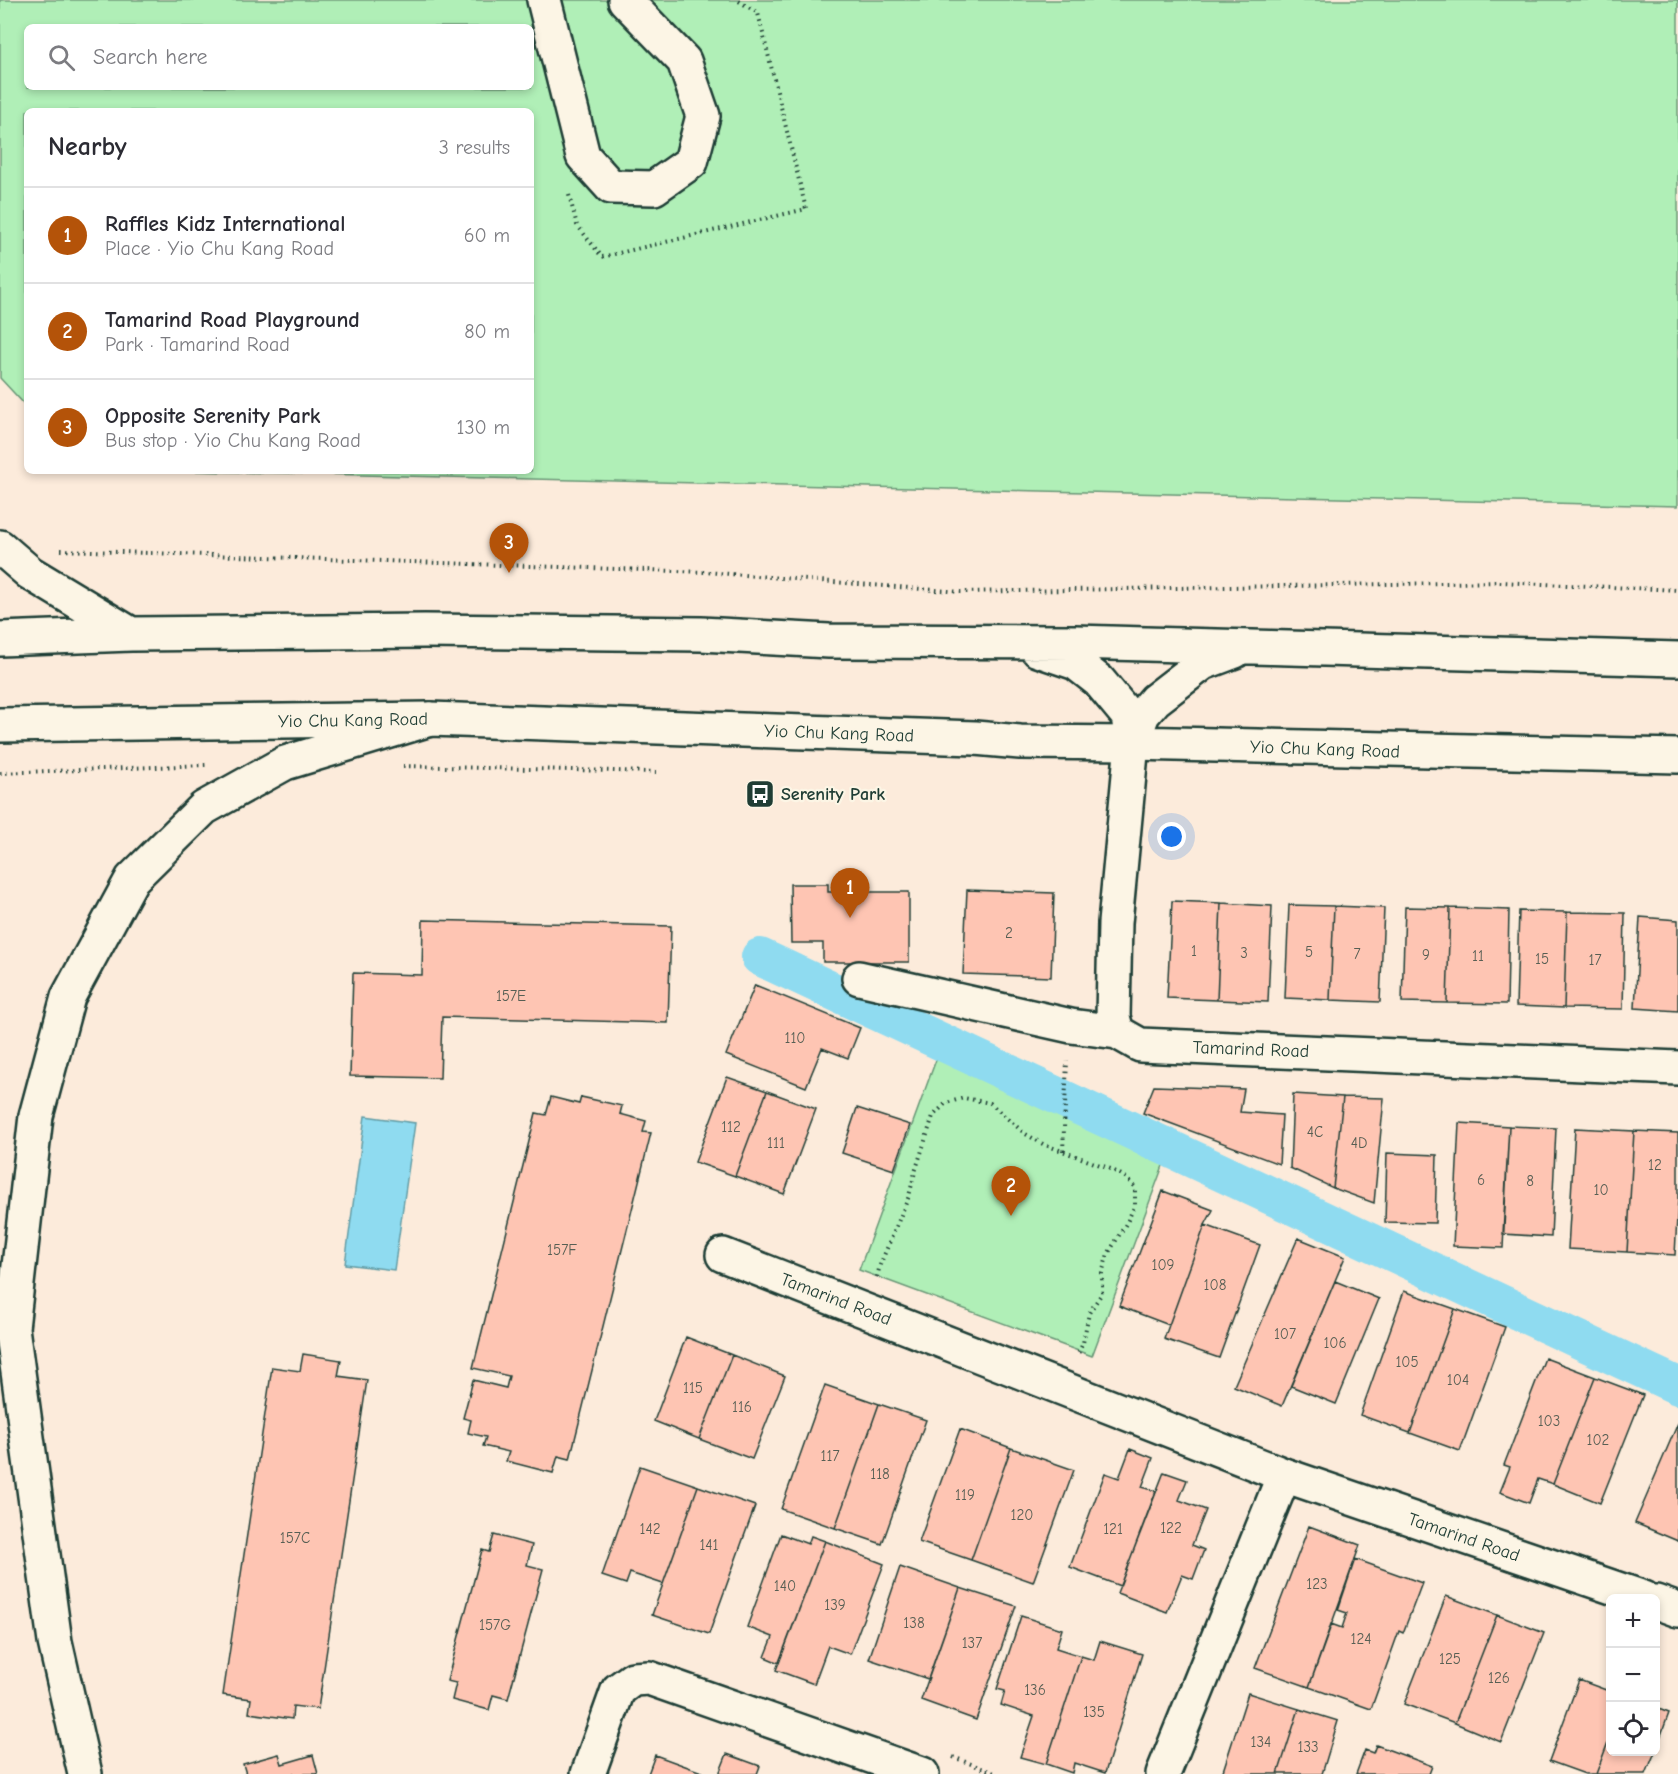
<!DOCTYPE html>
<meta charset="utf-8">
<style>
:root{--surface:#fff;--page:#f2f2f3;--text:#2b2b33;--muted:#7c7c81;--line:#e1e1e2;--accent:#b45309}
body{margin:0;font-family:"Comic Neue",sans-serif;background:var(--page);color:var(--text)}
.controls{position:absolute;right:18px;bottom:18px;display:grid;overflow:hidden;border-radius:9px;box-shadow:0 3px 9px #0003}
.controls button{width:54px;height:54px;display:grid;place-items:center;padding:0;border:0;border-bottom:2px solid var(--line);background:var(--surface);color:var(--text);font:30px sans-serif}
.you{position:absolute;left:1172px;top:837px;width:21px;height:21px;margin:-15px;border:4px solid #fff;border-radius:50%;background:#1a73e8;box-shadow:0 0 0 9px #1a73e833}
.badge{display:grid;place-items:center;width:39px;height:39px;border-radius:50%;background:var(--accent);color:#fff;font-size:20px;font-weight:700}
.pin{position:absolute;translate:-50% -50px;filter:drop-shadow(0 2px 3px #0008)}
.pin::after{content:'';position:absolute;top:32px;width:21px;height:18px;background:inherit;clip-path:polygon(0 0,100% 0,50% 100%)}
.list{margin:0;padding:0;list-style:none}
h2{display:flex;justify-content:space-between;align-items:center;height:78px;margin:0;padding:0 24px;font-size:26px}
h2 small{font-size:20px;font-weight:400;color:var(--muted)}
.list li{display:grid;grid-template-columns:39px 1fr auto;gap:18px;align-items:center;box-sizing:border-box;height:96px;padding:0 24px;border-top:2px solid var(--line)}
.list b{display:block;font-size:22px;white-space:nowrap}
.list p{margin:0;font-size:20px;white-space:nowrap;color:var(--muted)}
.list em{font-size:20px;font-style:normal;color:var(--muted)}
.icon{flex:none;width:33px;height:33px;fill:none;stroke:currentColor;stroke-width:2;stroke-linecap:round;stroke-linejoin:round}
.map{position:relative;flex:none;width:1678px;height:1774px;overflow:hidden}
.search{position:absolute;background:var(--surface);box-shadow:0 3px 9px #0003;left:24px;top:24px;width:510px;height:66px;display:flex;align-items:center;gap:15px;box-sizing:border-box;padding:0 21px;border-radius:9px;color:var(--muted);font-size:22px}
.panel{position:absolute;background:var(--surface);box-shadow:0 3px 9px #0003;left:24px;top:108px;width:510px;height:366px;border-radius:9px}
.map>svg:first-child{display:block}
.green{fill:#b0efb7;stroke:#689676;stroke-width:1.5;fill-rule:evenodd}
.water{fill:#8fdbf0;stroke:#629ca5;stroke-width:1.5}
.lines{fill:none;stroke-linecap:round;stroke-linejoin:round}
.canal{stroke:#8fdbf0;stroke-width:38}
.building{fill:#fec5b3;stroke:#1f3d34;stroke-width:1.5}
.minor-casing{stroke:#1f3d34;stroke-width:38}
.major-casing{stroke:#1f3d34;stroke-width:38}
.highway-casing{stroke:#1f3d34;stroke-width:38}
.path{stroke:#1f3d34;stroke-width:4;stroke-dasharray:1.5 4.5;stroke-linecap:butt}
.minor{stroke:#fcf5e5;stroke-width:33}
.major{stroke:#fcf5e5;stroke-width:33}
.highway{stroke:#fcf5e5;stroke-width:33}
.labels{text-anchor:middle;stroke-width:4.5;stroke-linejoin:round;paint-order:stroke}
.number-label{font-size:15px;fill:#575f54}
.street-label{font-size:18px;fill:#1f3d34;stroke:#fcf5e5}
.poi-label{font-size:18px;font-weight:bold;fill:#1f3d34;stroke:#fcf5e5;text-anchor:start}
</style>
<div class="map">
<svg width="1678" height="1774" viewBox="0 0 1678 1774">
<rect width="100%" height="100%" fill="#fcebdb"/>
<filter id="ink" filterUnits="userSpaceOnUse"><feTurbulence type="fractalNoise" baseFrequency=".0167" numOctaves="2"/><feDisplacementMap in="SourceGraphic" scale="12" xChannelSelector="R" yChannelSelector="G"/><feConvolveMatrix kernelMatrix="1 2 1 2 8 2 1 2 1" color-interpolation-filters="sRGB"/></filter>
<g filter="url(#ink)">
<path class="green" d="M 0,0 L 1678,0 L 1678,506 L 189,471 L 531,471 L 531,111 L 27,111 L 27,407 L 0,378 ZM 27,27 L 531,27 L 531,87 L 27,87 Z
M 937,1057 L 1164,1163 L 1092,1356 L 859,1270 Z"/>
<path class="water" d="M 365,1116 L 415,1123 L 394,1270 L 345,1264 Z"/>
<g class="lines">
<path class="canal" d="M 760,957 L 1678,1386"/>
</g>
<path class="building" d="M 790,884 L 828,884 L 828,892 L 909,892 L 909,962 L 823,962 L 823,943 L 791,943 Z
M 967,890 L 1054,893 L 1051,977 L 963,974 Z
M 1172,901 L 1221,903 L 1217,1000 L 1167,998 Z
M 1221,903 L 1272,906 L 1268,1002 L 1217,1000 Z
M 1289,905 L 1334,906 L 1330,1000 L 1285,998 Z
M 1334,906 L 1384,908 L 1380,1002 L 1330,1000 Z
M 1405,907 L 1450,908 L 1447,1003 L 1402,1002 Z
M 1450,908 L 1509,910 L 1507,1004 L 1447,1003 Z
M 1519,911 L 1567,912 L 1564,1008 L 1516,1006 Z
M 1567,912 L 1625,913 L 1623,1009 L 1564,1008 Z
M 1640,917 L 1678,920 L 1678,1011 L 1635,1008 Z
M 423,920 L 671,926 L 668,1023 L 442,1017 L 440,1078 L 350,1076 L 353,973 L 422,975 Z
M 755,985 L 860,1028 L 848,1058 L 822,1048 L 806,1087 L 726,1055 Z
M 727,1077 L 767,1091 L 735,1176 L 695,1162 Z
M 1154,1086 L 1244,1089 L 1240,1112 L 1282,1115 L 1279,1164 L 1143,1113 Z
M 767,1091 L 816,1109 L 784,1194 L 735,1176 Z
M 1293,1094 L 1343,1097 L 1333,1188 L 1290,1168 Z
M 551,1097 L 579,1104 L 581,1097 L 622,1106 L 620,1114 L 646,1121 L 643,1132 L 651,1133 L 570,1459 L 558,1456 L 553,1473 L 506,1461 L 509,1452 L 483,1446 L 486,1437 L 468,1433 L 471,1420 L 463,1418 L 473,1380 L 506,1388 L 509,1376 L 473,1368 L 536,1113 L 546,1115 Z
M 1343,1097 L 1384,1098 L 1374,1203 L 1333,1188 Z
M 857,1108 L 910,1125 L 894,1170 L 842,1153 Z
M 1459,1123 L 1509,1126 L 1503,1248 L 1453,1246 Z
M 1509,1126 L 1556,1128 L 1551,1237 L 1503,1234 Z
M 1575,1128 L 1634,1131 L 1627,1252 L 1568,1249 Z
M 1634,1131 L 1678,1133 L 1678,1198 L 1675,1255 L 1627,1252 Z
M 1387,1153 L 1437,1155 L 1435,1223 L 1385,1222 Z
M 1163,1191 L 1213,1210 L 1205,1225 L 1169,1325 L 1119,1306 Z
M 1205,1225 L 1260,1245 L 1219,1358 L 1164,1339 Z
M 1298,1238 L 1345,1257 L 1282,1406 L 1234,1386 Z
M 1335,1281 L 1379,1299 L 1336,1404 L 1291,1386 Z
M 1404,1291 L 1455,1309 L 1410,1433 L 1360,1415 Z
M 1455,1309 L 1505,1327 L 1460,1451 L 1410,1433 Z
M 686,1337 L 732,1355 L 699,1439 L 654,1421 Z
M 303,1354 L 341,1360 L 338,1376 L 367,1380 L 318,1709 L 293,1706 L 292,1719 L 249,1713 L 251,1699 L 223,1695 L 272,1367 L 300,1371 Z
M 732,1355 L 785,1376 L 752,1459 L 699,1439 Z
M 1545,1358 L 1595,1377 L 1553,1484 L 1538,1479 L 1529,1503 L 1500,1492 L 1510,1467 L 1504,1465 Z
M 1595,1377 L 1643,1395 L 1600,1503 L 1553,1484 Z
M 825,1385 L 879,1404 L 835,1528 L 781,1509 Z
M 879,1404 L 926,1420 L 882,1544 L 835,1528 Z
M 1678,1423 L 1678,1541 L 1635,1523 Z
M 960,1429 L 1011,1448 L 971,1560 L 919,1542 Z
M 1011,1448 L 1074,1470 L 1033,1582 L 971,1560 Z
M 1130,1449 L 1153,1458 L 1142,1487 L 1156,1491 L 1120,1586 L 1070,1567 L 1105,1473 L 1119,1478 Z
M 640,1466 L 698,1486 L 663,1584 L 630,1573 L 626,1584 L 602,1576 Z
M 1164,1472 L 1187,1480 L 1179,1500 L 1206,1510 L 1192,1545 L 1204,1550 L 1193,1579 L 1182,1575 L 1167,1612 L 1117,1593 Z
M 698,1486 L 755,1506 L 709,1634 L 652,1615 Z
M 1309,1526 L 1360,1545 L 1309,1687 L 1255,1668 Z
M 781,1534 L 808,1544 L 811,1536 L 825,1541 L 779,1663 L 765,1657 L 773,1637 L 747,1627 Z
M 494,1535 L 532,1545 L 527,1565 L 543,1569 L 508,1699 L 493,1695 L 489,1710 L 452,1700 L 456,1683 L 447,1681 L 482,1550 L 489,1552 Z
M 825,1541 L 884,1564 L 850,1654 L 828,1646 L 814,1684 L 776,1670 Z
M 1355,1559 L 1422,1583 L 1403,1633 L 1399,1631 L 1371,1709 L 1309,1687 L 1331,1624 L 1342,1628 L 1347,1613 L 1338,1610 Z
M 900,1567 L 960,1588 L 928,1679 L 869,1659 Z
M 960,1588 L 1016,1606 L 976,1720 L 921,1700 Z
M 1446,1596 L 1497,1615 L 1455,1723 L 1404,1704 Z
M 1497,1615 L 1544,1633 L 1501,1742 L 1455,1723 Z
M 1021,1616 L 1062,1629 L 1056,1648 L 1081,1656 L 1046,1764 L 1020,1757 L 1034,1716 L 1001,1705 L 1005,1691 L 997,1689 Z
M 1100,1641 L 1142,1654 L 1105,1773 L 1074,1763 L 1072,1773 L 1046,1764 L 1081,1656 L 1094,1660 Z
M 1610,1678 L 1610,1737 L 1596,1774 L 1585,1774 L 1549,1761 L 1579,1680 L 1606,1690 Z
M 1248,1693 L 1299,1709 L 1278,1774 L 1222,1774 Z
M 1656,1708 L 1669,1713 L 1656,1749 Z
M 1299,1709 L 1338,1721 L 1322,1774 L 1278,1774 Z
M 1610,1737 L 1610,1752 L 1655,1752 L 1646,1774 L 1596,1774 Z
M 1376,1745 L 1432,1766 L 1429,1774 L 1356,1774 L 1365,1750 L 1373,1753 Z
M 279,1754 L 282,1764 L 313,1755 L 318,1774 L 246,1774 L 243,1764 Z
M 727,1754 L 760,1766 L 757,1774 L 719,1774 Z
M 655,1755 L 707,1774 L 648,1774 Z"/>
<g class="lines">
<g class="minor-casing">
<path id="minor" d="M 1132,743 L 1115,923 L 1113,1017 L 1117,1032 L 1140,1045 L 1678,1068
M 859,978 L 1071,1026 L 1117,1032
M 723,1255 L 1284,1475 L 1644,1598
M 1656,1602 L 1678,1610
M 588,1774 L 618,1690 L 633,1679 L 649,1678 L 922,1774
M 1163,1774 L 1284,1475"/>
</g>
<g class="major-casing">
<path id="major" d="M 544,0 L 583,156 L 611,187 L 654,188 L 691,162 L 703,116 L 684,61 L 625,0
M 0,547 L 30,573 L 131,634
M 0,639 L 131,634 L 425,631 L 701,634 L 829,641 L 1075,642 L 1678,659
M 1038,650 L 1076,663 L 1099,681 L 1128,716 L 1132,743
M 0,725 L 430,719 L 975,738 L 1020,742 L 1132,743 L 1678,756
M 1132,743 L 1143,714 L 1155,700 L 1203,663 L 1235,651"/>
</g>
<g class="highway-casing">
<path id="highway" d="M 8,1308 L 12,1328 L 55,1642 L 85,1774
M 12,1328 L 36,1116 L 68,997 L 132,879 L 204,808 L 285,763 L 430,719"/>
</g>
<path class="path" d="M 569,195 L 577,225 L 602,257 L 806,209 L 758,13 L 737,0
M 61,550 L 705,572 L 961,592 L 1499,582 L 1678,590
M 403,766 L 656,772
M 0,773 L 206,765
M 1063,1151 L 1067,1061
M 877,1277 L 880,1265 L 909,1196 L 915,1172 L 933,1116 L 946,1103 L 964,1098 L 990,1103 L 1024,1133 L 1043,1144 L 1111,1169 L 1125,1177 L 1135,1187 L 1135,1205 L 1127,1222 L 1108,1254 L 1102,1273 L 1102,1293 L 1089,1313 L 1083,1343 L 1077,1356
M 953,1757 L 997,1774"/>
<use href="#minor" class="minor"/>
<use href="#major" class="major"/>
<use href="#highway" class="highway"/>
</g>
</g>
<defs>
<g id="bus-square" transform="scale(1.5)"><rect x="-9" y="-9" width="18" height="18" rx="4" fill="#1f3d34" stroke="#fcf5e5"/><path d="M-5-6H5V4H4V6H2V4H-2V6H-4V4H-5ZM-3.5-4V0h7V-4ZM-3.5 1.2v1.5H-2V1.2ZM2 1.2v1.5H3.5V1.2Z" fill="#fff"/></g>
</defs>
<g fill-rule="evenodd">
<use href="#bus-square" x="760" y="794"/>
</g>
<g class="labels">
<g class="number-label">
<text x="1009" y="938">2</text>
<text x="1194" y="956">1</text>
<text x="1309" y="957">5</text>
<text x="1244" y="958">3</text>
<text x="1357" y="959">7</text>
<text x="1426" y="960">9</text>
<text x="1478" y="961">11</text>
<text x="1542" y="964">15</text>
<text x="1595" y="965">17</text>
<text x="511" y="1001">157E</text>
<text x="795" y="1043">110</text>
<text x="731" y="1132">112</text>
<text x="1315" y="1137">4C</text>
<text x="776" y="1148">111</text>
<text x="1359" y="1148">4D</text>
<text x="1655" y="1170">12</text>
<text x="1481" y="1185">6</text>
<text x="1530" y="1186">8</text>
<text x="1601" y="1195">10</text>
<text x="562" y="1255">157F</text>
<text x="1163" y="1270">109</text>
<text x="1215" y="1290">108</text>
<text x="1285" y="1339">107</text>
<text x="1335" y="1348">106</text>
<text x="1407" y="1367">105</text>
<text x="1458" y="1385">104</text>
<text x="693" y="1393">115</text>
<text x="742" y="1412">116</text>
<text x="1549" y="1426">103</text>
<text x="1598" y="1445">102</text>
<text x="830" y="1461">117</text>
<text x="880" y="1479">118</text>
<text x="965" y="1500">119</text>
<text x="1022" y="1520">120</text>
<text x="1171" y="1533">122</text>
<text x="650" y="1534">142</text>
<text x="1113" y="1534">121</text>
<text x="295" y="1543">157C</text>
<text x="709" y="1550">141</text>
<text x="1317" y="1589">123</text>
<text x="785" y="1591">140</text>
<text x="835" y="1610">139</text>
<text x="914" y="1628">138</text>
<text x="495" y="1630">157G</text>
<text x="1361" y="1644">124</text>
<text x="972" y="1648">137</text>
<text x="1450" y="1664">125</text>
<text x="1499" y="1683">126</text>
<text x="1035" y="1695">136</text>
<text x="1094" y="1717">135</text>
<text x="1261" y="1747">134</text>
<text x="1308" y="1752">133</text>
</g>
<g class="street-label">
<text transform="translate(353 720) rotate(-1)" y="6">Yio Chu Kang Road</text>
<text transform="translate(839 733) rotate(2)" y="6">Yio Chu Kang Road</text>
<text transform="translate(1325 749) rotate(2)" y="6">Yio Chu Kang Road</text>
<text transform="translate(1251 1049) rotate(2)" y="6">Tamarind Road</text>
<text transform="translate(836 1299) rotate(21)" y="6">Tamarind Road</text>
<text transform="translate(1464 1537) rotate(19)" y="6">Tamarind Road</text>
</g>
<g class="poi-label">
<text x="781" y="800">Serenity Park</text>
</g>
</g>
</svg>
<div class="controls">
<button>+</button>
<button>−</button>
<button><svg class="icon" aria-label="locate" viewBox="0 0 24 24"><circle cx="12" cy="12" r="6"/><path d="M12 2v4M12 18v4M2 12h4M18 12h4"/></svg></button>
</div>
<div class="you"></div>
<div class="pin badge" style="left:850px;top:918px">1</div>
<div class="pin badge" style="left:1011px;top:1216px">2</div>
<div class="pin badge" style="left:509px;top:573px">3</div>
<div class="search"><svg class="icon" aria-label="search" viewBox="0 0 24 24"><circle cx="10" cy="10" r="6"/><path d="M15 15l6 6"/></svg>Search here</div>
<section class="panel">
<h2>Nearby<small>3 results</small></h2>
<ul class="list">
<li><span class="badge">1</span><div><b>Raffles Kidz International</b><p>Place · Yio Chu Kang Road</p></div><em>60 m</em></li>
<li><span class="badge">2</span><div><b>Tamarind Road Playground</b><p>Park · Tamarind Road</p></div><em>80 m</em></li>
<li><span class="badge">3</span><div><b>Opposite Serenity Park</b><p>Bus stop · Yio Chu Kang Road</p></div><em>130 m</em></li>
</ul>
</section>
</div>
